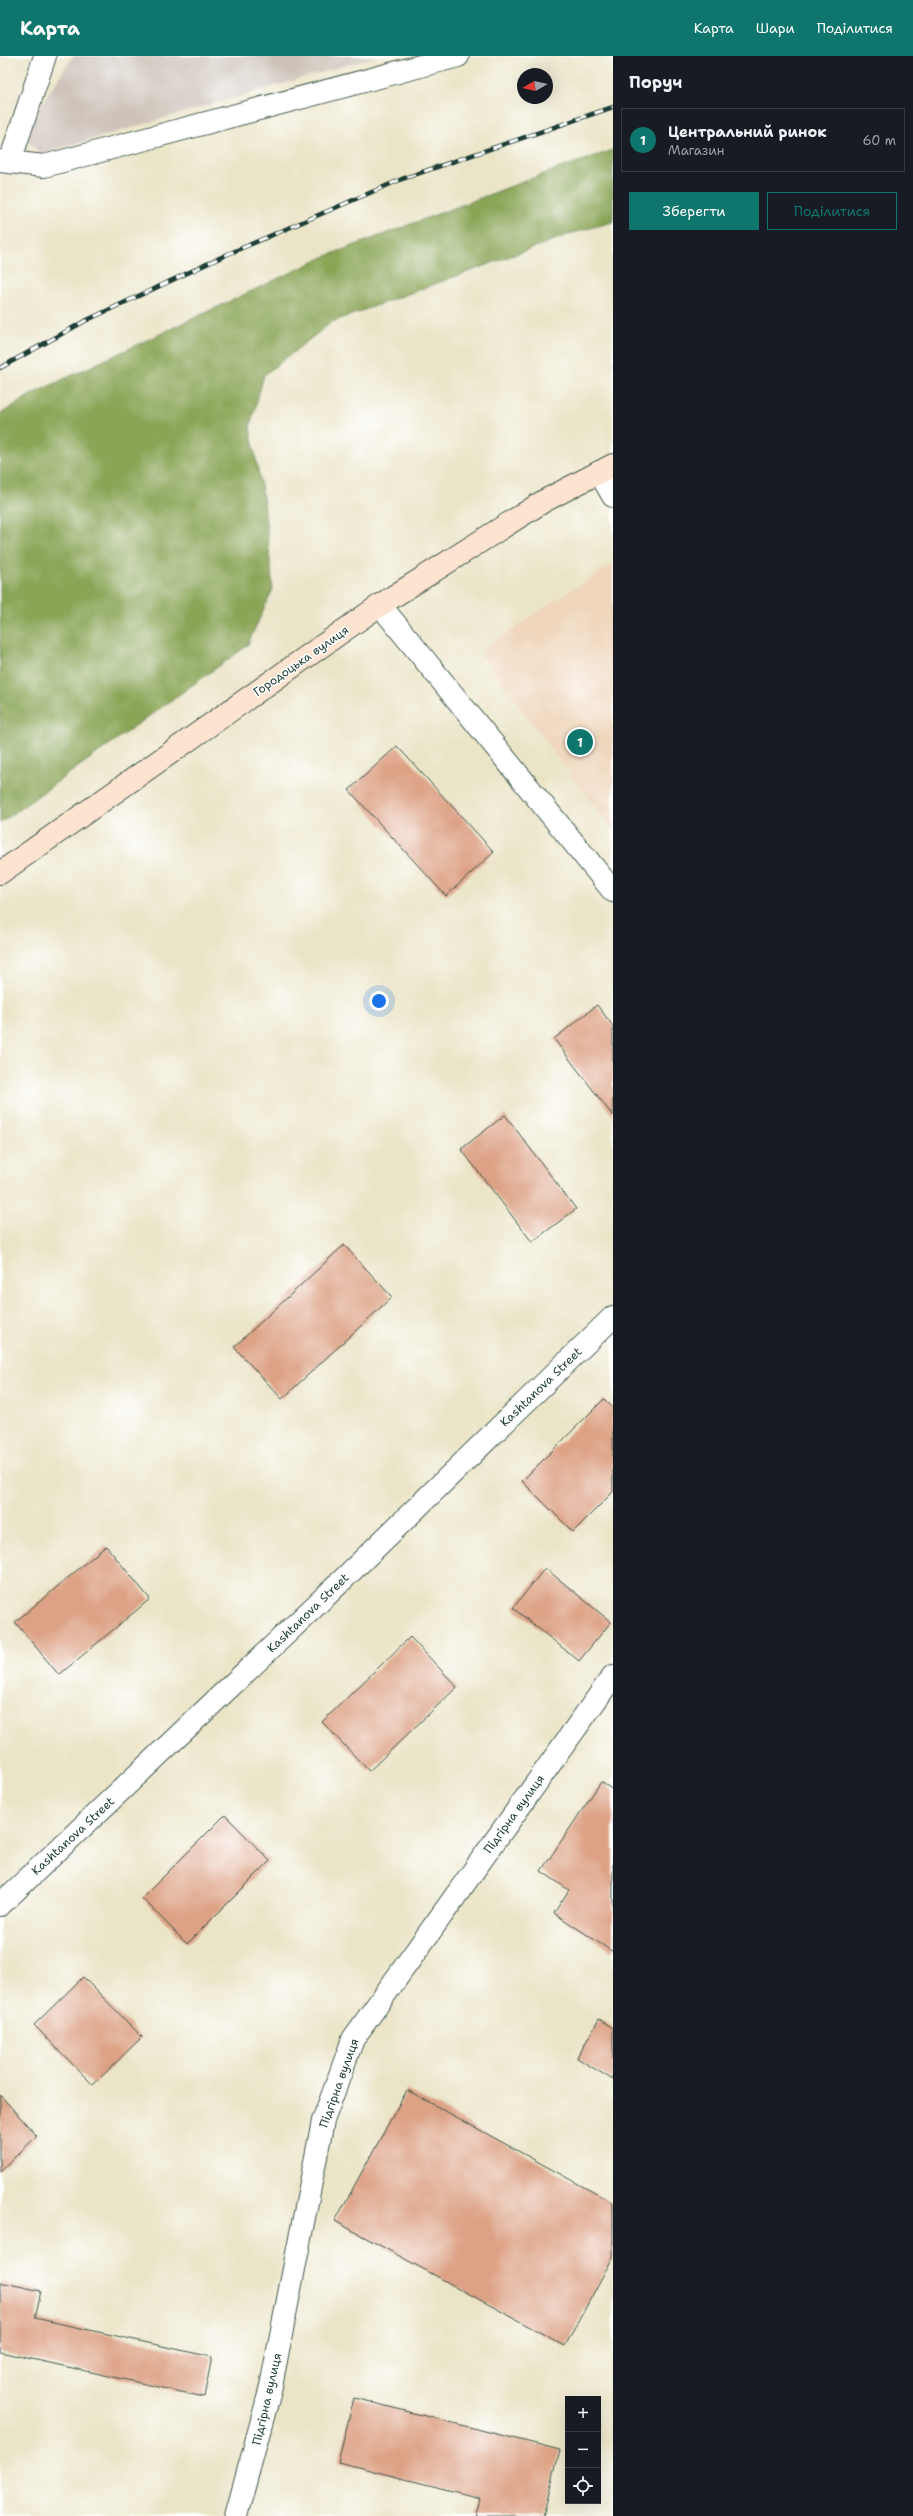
<!DOCTYPE html>
<html lang="uk">
<meta charset="utf-8">
<style>
:root{--surface:#171b24;--page:#20242c;--text:#f1f3f6;--muted:#9ea1a6;--line:#363941;--accent:#0f766e}
body{margin:0;font-family:"Shantell Sans",sans-serif;background:var(--page);color:var(--text)}
.controls{position:absolute;right:12px;bottom:12px;display:grid;overflow:hidden;border-radius:0px;box-shadow:0 4px 16px #0002}
.controls button{width:36px;height:36px;display:grid;place-items:center;padding:0;border:0;border-bottom:1px solid var(--line);background:var(--surface);color:var(--text);font:20px sans-serif}
.compass{position:absolute;left:517px;top:12px;width:36px;height:36px;border-radius:50%;background:var(--surface);box-shadow:0 4px 16px #0002;rotate:261deg}
.you{position:absolute;left:379px;top:945px;width:14px;height:14px;margin:-10px;border:3px solid #fff;border-radius:50%;background:#1a73e8;box-shadow:0 0 0 6px #1a73e833}
.badge{display:grid;place-items:center;width:26px;height:26px;border-radius:50%;background:var(--accent);color:#fff;font-size:13px;font-weight:700}
.pin{position:absolute;translate:-50% -50%;border:2px solid #fff;box-shadow:0 1px 4px #0006}
.list{margin:0;padding:0;list-style:none}
h2{display:flex;justify-content:space-between;align-items:center;height:52px;margin:0;padding:0 16px;font-size:17px}
h2 small{font-size:13px;font-weight:400;color:var(--muted)}
.list li{display:grid;grid-template-columns:26px 1fr auto;gap:12px;align-items:center;box-sizing:border-box;height:64px;margin:0 8px 8px;padding:0 8px;border:1px solid var(--line);border-radius:0px}
.list b{display:block;font-size:15px;white-space:nowrap}
.list p{margin:0;font-size:13px;white-space:nowrap;color:var(--muted)}
.list em{font-size:13px;font-style:normal;color:var(--muted)}
.actions{display:flex;gap:8px;padding:12px 16px}
.actions a{flex:1;padding:9px 0;border:1px solid var(--accent);border-radius:0px;text-align:center;font-size:14px;color:var(--accent)}
.actions .main{background:var(--accent);color:#fff}
.icon{flex:none;width:22px;height:22px;fill:none;stroke:currentColor;stroke-width:2;stroke-linecap:round;stroke-linejoin:round}
.map{position:relative;flex:none;width:613px;height:2460px;overflow:hidden}
header{display:flex;align-items:center;gap:24px;box-sizing:border-box;height:56px;padding:0 20px;background:var(--accent);color:#fff}
header strong{font-size:19px}
nav{display:flex;gap:22px;margin-inline-start:auto;font-size:14px}
main{display:flex}
aside{flex:1;background:var(--surface)}
.map>svg:first-child{display:block}
.built{fill:#efd6bc}
.industrial{fill:#cdc2b9}
.forest{fill:#8aa557;stroke:#547146}
.building{fill:#dda285}
.lines{fill:none;stroke-linecap:round;stroke-linejoin:round}
.lane-casing{stroke:#3e564a;stroke-width:24}
.street-casing{stroke:#3e564a;stroke-width:24}
.secondary-casing{stroke:#3e564a;stroke-width:24}
.lane{stroke:#fff;stroke-width:22}
.street{stroke:#fff;stroke-width:22}
.secondary{stroke:#fde4d1;stroke-width:22}
.rail-casing{stroke:#1f3d34;stroke-width:4.5}
.rail{stroke:#fff;stroke-width:3;stroke-dasharray:9;stroke-linecap:butt}
.labels{text-anchor:middle;stroke-width:3;stroke-linejoin:round;paint-order:stroke}
.street-label{font-size:12px;fill:#1f3d34;stroke:#fff}
</style>
<header>
<strong>Карта</strong>
<nav><a>Карта</a><a>Шари</a><a>Поділитися</a></nav>
</header>
<main>
<div class="map">
<svg width="613" height="2460" viewBox="0 0 613 2460">
<rect width="100%" height="100%" fill="#fff"/>
<filter id="ink" filterUnits="userSpaceOnUse"><feTurbulence type="fractalNoise" baseFrequency=".025" numOctaves="2"/><feDisplacementMap in="SourceGraphic" scale="8" xChannelSelector="R" yChannelSelector="G"/><feConvolveMatrix kernelMatrix="1 2 1 2 8 2 1 2 1" color-interpolation-filters="sRGB"/></filter>
<filter id="wash" filterUnits="userSpaceOnUse"><feTurbulence type="fractalNoise" baseFrequency=".012" numOctaves="4" result="noise"/><feDisplacementMap in="SourceGraphic" scale="16" xChannelSelector="R" yChannelSelector="G"/><feGaussianBlur stdDeviation="0.9" result="paint"/><feColorMatrix in="noise" values="0 0 0 0 0 0 0 0 0 0 0 0 0 0 0 0 0 1.4 0 .05"/><feComposite in="paint" operator="in"/></filter>
<g filter="url(#wash)">
<rect width="100%" height="100%" fill="#ebe5c8"/>
<path class="built" d="M 613,508 L 613,775 L 480,597 L 543,552 Z"/>
<path class="industrial" d="M 73,0 L 378,0 L 41,98 L 22,79 Z"/>
<path class="forest" d="M 613,94 L 613,166 L 576,176 L 332,266 L 264,319 L 250,371 L 264,446 L 273,533 L 247,590 L 0,767 L 0,358 L 32,338 L 326,200 L 557,113 Z"/>
<g id="blocks">
<path class="building" d="M 397,690 L 494,796 L 446,840 L 349,734 Z
M 597,949 L 613,970 L 613,1060 L 554,983 Z
M 505,1059 L 576,1153 L 532,1186 L 461,1093 Z
M 344,1189 L 392,1241 L 282,1343 L 234,1291 Z
M 604,1343 L 613,1352 L 613,1436 L 573,1476 L 522,1425 Z
M 106,1490 L 150,1543 L 59,1619 L 15,1566 Z
M 545,1512 L 611,1566 L 579,1605 L 513,1552 Z
M 410,1581 L 457,1631 L 369,1715 L 322,1666 Z
M 601,1726 L 613,1734 L 613,1896 L 554,1857 L 569,1834 L 541,1815 Z
M 225,1759 L 270,1805 L 187,1888 L 142,1842 Z
M 83,1921 L 142,1981 L 93,2029 L 34,1969 Z
M 599,1963 L 613,1972 L 613,2024 L 577,2002 Z
M 407,2034 L 613,2147 L 613,2201 L 565,2290 L 335,2165 Z
M 0,2039 L 37,2080 L 0,2115 Z
M 0,2226 L 41,2235 L 35,2262 L 212,2301 L 204,2341 L 0,2296 Z
M 354,2342 L 560,2394 L 543,2460 L 475,2460 L 480,2442 L 338,2406 Z"/>
</g>
</g>
<g filter="url(#ink)">
<use href="#blocks" fill-opacity="0" stroke="#3e564a" stroke-width="1"/>
<g class="lines">
<g class="lane-casing">
<path id="lane" d="M 0,105 L 44,110 L 458,0
M 10,105 L 45,0
M 599,416 L 613,440"/>
</g>
<g class="street-casing">
<path id="street" d="M 380,549 L 613,835
M 0,1849 L 332,1534 L 613,1261
M 236,2460 L 270,2335 L 323,2065 L 353,1983 L 613,1620"/>
</g>
<g class="secondary-casing">
<path id="secondary" d="M 0,817 L 380,549 L 544,445 L 613,409"/>
</g>
<use href="#lane" class="lane"/>
<use href="#street" class="street"/>
<use href="#secondary" class="secondary"/>
<g class="rail-casing">
<path id="rail" d="M 0,312 L 85,265 L 228,198 L 402,123 L 613,51"/>
</g>
<use href="#rail" class="rail"/>
</g>
</g>
<g class="labels">
<g class="street-label">
<text transform="translate(301 605) rotate(-35)" y="4">Городоцька вулиця</text>
<text transform="translate(541 1331) rotate(-44)" y="4">Kashtanova Street</text>
<text transform="translate(308 1557) rotate(-44)" y="4">Kashtanova Street</text>
<text transform="translate(514 1758) rotate(-54)" y="4">Підгірна вулиця</text>
<text transform="translate(73 1780) rotate(-43)" y="4">Kashtanova Street</text>
<text transform="translate(339 2027) rotate(-70)" y="4">Підгірна вулиця</text>
<text transform="translate(267 2343) rotate(-77)" y="4">Підгірна вулиця</text>
</g>
</g>
</svg>
<div class="controls">
<button>+</button>
<button>−</button>
<button><svg class="icon" aria-label="locate" viewBox="0 0 24 24"><circle cx="12" cy="12" r="6"/><path d="M12 2v4M12 18v4M2 12h4M18 12h4"/></svg></button>
</div>
<svg class="compass" viewBox="-18 -18 36 36"><path d="M0-13l5 13h-10z" fill="#e53935"/><path d="M0 13l5-13h-10z" fill="#9ea1a6"/></svg>
<div class="you"></div>
<div class="pin badge" style="left:580px;top:686px">1</div>
</div>
<aside>
<h2>Поруч<small></small></h2>
<ul class="list">
<li><span class="badge">1</span><div><b>Центральний ринок</b><p>Магазин</p></div><em>60 m</em></li>
</ul>
<div class="actions"><a class="main">Зберегти</a><a>Поділитися</a></div>
</aside>
</main>
